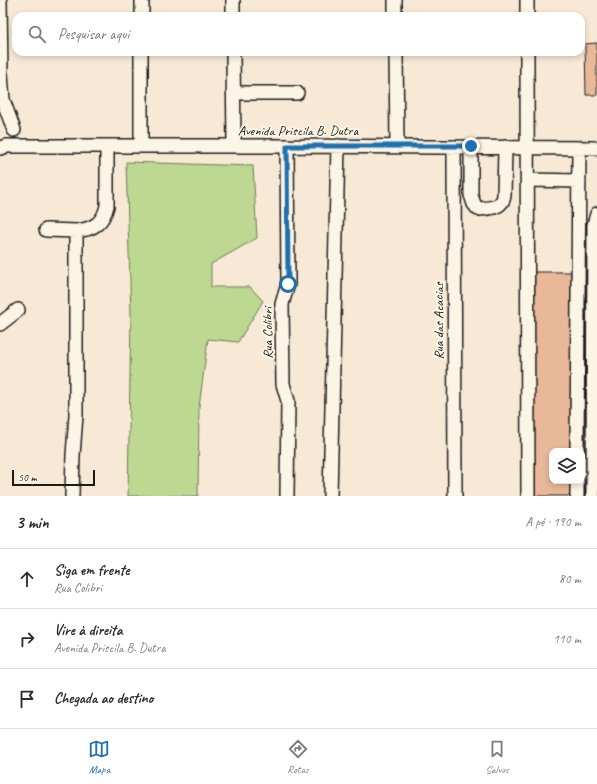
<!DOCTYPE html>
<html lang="pt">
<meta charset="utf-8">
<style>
:root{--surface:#fff;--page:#f7f7f7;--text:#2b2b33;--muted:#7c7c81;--line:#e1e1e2;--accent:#1f6fb2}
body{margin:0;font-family:Caveat,sans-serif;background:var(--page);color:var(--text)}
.controls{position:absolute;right:12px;bottom:12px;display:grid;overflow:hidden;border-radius:8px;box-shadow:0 2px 6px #0003}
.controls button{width:36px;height:36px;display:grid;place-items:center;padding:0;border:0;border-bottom:1px solid var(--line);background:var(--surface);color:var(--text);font:20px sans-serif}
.scale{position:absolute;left:12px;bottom:10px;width:83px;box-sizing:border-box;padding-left:4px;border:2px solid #1c1c1c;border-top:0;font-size:11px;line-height:14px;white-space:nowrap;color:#1c1c1c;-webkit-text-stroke:3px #fcf5e5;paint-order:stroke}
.stop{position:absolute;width:12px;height:12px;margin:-9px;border:3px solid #1f6fb2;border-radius:50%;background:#fff}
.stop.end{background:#1f6fb2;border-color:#fff;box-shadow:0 1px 4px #0008}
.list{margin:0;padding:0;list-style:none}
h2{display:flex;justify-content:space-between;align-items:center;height:52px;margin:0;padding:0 16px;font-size:17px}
h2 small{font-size:13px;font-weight:400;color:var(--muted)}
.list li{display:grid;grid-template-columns:26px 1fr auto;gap:12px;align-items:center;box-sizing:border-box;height:60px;padding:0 16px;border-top:1px solid var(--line)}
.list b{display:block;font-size:15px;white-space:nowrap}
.list p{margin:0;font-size:13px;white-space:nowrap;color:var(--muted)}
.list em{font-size:13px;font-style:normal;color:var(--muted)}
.icon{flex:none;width:22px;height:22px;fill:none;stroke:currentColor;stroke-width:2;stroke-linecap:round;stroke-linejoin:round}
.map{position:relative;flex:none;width:597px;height:496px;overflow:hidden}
.search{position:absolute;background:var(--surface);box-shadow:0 2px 6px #0003;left:12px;right:12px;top:12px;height:44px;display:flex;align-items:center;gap:10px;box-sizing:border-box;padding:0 14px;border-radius:12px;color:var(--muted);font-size:15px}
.sheet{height:232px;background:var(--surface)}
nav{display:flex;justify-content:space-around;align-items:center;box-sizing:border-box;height:56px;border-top:1px solid var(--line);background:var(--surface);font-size:11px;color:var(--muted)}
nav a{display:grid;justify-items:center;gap:2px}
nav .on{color:var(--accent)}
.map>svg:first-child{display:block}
.green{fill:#bdd890;stroke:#6c7a56}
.building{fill:#e8b899;stroke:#1c1c1c}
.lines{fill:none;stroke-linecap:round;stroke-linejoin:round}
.minor-casing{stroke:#1c1c1c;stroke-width:16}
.minor{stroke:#fcf5e5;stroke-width:13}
.route{stroke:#1f6fb2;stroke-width:5}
.labels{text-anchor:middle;stroke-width:4;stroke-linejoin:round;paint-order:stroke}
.street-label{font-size:14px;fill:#1c1c1c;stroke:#fcf5e5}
</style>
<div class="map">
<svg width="597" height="496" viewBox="0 0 597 496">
<rect width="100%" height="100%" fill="#f8e9d6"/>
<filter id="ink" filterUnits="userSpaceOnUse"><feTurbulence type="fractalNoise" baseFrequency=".025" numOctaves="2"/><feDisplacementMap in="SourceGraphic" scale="8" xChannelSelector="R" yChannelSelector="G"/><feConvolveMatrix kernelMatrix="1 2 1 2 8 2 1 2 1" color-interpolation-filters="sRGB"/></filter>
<g filter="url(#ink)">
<path class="green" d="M 126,162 L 253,166 L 257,238 L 211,264 L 211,287 L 250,287 L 263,301 L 238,342 L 208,339 L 199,407 L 198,496 L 128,496 L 131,313 Z"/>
<path class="building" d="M 597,43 L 597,95 L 586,95 L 585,44 Z
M 531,272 L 572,272 L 572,451 L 552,451 L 552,481 L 572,481 L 572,496 L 533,496 Z"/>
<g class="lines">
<g class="minor-casing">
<path id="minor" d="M 0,0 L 1,74 L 3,100 L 14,130
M 233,0 L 233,16
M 395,0 L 395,16
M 527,0 L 527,16
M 142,16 L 142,0
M 233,52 L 234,146
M 396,52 L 397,146
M 527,52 L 528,496
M 234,93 L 297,93
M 141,146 L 141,52
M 454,147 L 455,496
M 471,147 L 471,195 L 474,204 L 478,209 C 489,208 502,209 504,196 L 505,147
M 0,148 L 7,146 L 287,146 L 597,148
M 528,180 L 579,181
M 46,230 L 76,231
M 0,324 L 18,310
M 577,451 L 579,148
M 72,496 L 73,455 L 76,415 L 76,231 C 94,229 103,223 107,206 L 107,147
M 287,496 L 288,401 L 283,384 L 282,304 L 288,284 L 287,146
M 330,496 L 338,146
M 577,496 L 577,481
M 593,496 L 594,225 L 597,214"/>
</g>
<use href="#minor" class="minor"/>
</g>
</g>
<g class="lines" filter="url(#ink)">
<path class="route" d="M 288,284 L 287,146 L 471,146"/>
</g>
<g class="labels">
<g class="street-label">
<text x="298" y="135">Avenida Priscila B. Dutra</text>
<text transform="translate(438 321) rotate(-90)" y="5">Rua das Acacias</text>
<text transform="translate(267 333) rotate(-90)" y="5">Rua Colibri</text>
</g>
</g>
</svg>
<div class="controls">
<button><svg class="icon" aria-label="layers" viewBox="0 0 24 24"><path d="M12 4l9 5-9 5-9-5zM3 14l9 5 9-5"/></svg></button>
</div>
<div class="scale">50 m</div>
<div class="stop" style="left:288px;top:284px"></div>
<div class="stop end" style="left:471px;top:146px"></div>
<div class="search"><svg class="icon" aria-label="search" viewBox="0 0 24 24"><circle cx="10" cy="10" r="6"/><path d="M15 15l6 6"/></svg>Pesquisar aqui</div>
</div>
<section class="sheet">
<h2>3 min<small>A pé · 190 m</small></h2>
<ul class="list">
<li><svg class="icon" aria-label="ahead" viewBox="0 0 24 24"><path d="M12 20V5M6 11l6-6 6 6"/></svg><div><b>Siga em frente</b><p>Rua Colibri</p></div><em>80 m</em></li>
<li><svg class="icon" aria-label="right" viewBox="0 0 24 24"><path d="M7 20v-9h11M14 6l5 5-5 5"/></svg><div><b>Vire à direita</b><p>Avenida Priscila B. Dutra</p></div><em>110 m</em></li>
<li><svg class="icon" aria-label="arrive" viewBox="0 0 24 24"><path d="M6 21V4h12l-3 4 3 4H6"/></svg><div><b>Chegada ao destino</b></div></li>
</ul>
</section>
<nav>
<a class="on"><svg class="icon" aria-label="map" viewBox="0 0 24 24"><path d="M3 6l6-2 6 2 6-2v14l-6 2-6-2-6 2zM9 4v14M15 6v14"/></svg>Mapa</a>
<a><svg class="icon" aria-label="directions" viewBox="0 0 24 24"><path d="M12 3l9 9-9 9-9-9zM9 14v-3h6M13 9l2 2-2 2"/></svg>Rotas</a>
<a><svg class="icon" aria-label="saved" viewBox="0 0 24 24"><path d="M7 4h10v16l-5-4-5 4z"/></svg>Salvos</a>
</nav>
